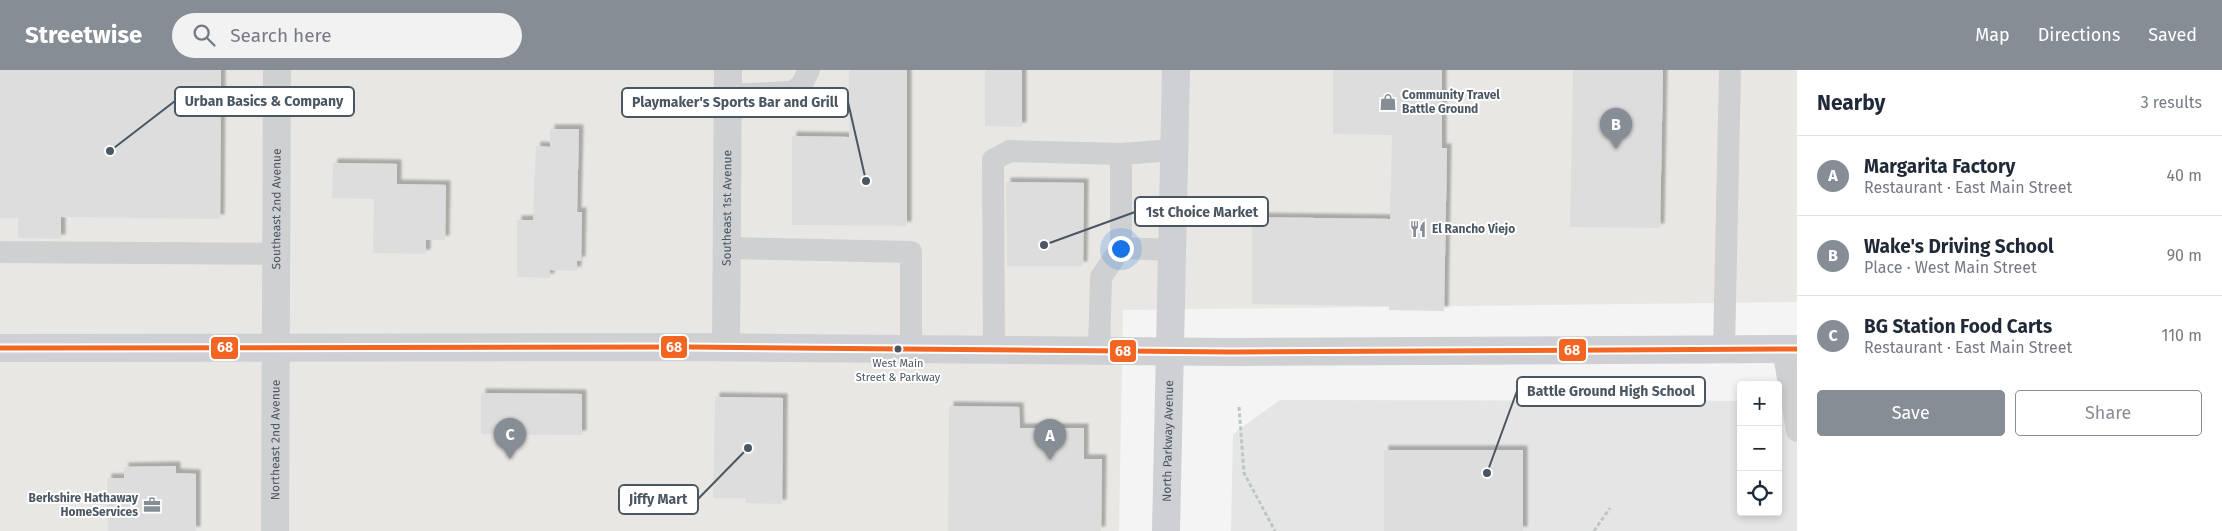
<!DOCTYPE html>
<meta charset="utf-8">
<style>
:root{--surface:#fff;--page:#f2f2f3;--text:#1f2937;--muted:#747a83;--line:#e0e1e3;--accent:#868d94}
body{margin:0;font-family:"Fira Sans",sans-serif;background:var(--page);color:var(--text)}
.controls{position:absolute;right:15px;bottom:15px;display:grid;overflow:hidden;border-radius:5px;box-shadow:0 2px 8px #0003}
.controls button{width:45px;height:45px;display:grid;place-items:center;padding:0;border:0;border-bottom:1px solid var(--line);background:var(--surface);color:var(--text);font:25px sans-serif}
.you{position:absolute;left:1120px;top:178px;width:18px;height:18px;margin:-12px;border:4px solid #fff;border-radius:50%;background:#1a73e8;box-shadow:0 0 0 8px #1a73e833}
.badge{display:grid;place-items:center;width:32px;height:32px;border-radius:50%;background:var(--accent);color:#fff;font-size:16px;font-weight:700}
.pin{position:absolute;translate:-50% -41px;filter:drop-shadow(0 1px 2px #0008)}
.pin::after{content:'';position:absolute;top:26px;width:18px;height:15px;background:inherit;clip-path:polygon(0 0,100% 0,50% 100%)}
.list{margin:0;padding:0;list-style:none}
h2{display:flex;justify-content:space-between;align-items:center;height:65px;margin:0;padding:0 20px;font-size:21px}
h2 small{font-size:16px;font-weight:400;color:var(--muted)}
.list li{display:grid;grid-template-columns:32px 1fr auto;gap:15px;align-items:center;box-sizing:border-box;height:80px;padding:0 20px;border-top:1px solid var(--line)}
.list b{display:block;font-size:19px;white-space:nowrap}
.list p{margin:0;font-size:16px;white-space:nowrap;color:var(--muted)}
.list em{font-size:16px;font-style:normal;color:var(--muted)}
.actions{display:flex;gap:10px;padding:15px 20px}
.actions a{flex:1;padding:11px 0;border:1px solid var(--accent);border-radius:5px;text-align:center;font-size:18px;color:var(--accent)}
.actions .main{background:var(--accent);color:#fff}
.icon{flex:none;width:28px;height:28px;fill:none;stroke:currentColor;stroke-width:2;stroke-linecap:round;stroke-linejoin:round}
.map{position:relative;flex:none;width:1797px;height:461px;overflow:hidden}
header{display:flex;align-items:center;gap:30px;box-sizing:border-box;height:70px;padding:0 25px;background:var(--accent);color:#fff}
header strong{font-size:24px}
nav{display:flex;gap:28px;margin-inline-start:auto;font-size:18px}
.search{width:350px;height:45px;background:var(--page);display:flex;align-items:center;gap:12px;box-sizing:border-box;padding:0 18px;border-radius:28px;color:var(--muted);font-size:19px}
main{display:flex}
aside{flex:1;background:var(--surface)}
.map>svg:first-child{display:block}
.commercial{fill:#e8e7e3}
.education{fill:#e6e5e6}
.building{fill:#ddddde;filter:url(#shadow)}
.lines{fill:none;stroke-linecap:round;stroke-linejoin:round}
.path{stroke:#bcc7c4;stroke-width:3;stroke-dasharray:4 2.5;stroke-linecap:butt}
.lane{stroke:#ced0d2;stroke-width:22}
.street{stroke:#ced0d2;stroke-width:28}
.secondary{stroke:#ced0d4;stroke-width:28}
.bus-1-casing{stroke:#fff;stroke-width:9}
.bus-1{stroke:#f26522;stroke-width:5}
.bus-dot{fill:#4a5661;stroke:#fff;stroke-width:2}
.labels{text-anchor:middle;stroke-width:4;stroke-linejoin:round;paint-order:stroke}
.bus-label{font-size:11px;fill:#4a5661;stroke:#fff}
.poi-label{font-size:12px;font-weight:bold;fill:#4a5661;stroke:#fff;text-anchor:start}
.street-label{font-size:12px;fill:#4a5661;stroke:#fff}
.leader{fill:none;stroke:#4a5661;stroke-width:2}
.callout-dot{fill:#4a5661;stroke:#fff;stroke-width:2}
.callout{fill:#fff;stroke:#4a5661;stroke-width:2}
.callout-label{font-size:14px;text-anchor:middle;font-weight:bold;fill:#4a5661}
.line-badge{stroke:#fff;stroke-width:2}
.badge-label{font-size:14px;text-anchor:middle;font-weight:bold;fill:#fff}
</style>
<header>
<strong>Streetwise</strong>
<div class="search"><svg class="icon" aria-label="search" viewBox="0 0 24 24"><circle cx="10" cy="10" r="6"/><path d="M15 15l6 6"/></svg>Search here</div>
<nav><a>Map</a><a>Directions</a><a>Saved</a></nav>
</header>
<main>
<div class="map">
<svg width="1797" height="461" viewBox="0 0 1797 461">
<defs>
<filter id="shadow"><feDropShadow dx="4.5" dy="-4.5" stdDeviation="1" flood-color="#0004"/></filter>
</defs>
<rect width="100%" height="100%" fill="#f4f4f4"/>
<path class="commercial" d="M 0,0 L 1797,0 L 1797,232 L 1123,240 L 1119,461 L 0,461 Z"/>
<path class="education" d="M 1280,330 L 1741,331 L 1741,442 L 1778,442 L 1778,332 L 1797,332 L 1797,461 L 1231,461 L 1233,364 Z"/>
<path class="building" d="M 0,0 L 221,0 L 220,149 L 61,147 L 61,169 L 18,168 L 18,148 L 0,148 Z
M 849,0 L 907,0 L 907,156 L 792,155 L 792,66 L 849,67 Z
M 985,0 L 1022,0 L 1022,57 L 985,56 Z
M 1333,0 L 1442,0 L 1442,78 L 1447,78 L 1444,241 L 1389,240 L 1389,236 L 1252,234 L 1252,147 L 1390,149 L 1392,65 L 1333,64 Z
M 1573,0 L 1663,0 L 1660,158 L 1570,157 Z
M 550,59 L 579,59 L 577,142 L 582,142 L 581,191 L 577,191 L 577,201 L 550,200 L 550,208 L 517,207 L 517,150 L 533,150 L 536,76 L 550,77 Z
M 333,93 L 397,94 L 397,114 L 446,115 L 445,170 L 426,170 L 426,184 L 373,183 L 374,129 L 332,128 Z
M 1006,112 L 1084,113 L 1083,196 L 1007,196 Z
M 481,323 L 582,324 L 582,365 L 481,364 Z
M 715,327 L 783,328 L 782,434 L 746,433 L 746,428 L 713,428 Z
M 949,336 L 1019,337 L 1020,358 L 1084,358 L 1084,389 L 1102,389 L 1101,461 L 948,461 Z
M 1384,380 L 1523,380 L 1523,461 L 1384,461 Z
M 176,396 L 176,403 L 196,404 L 196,461 L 108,461 L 107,408 L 124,408 L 124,397 Z"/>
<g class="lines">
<path class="path" d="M 1239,337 L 1244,403 L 1275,461
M 1594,461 L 1610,438"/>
<path class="lane" d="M 728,25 L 792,22 L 801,16 L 809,0
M 727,178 L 911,182 L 911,279
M 1121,178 L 1172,180
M 0,182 L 278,184
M 1724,279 L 1730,0
M 1783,279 L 1797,361
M 994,280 L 993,90 L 1010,81 L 1121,84 L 1174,80
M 1099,281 L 1101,207 L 1121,178 L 1121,84"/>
<g class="street">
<path id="s1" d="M 726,277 L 728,0"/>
<path id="s2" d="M 275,461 L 277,0"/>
</g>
<g class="secondary">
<path d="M 0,278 L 689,277 L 1231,282 L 1797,279"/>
<path id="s3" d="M 1166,461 L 1176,0"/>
</g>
<g class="bus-1-casing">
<path id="bus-1" d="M 0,278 L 689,277 L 1231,282 L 1797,279"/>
</g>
<use href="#bus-1" class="bus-1"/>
</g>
<defs>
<g id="shop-bare" transform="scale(1.35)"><path d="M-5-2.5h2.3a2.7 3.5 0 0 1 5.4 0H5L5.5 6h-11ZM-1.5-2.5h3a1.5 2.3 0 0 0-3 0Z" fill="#868d94" stroke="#fff" stroke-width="2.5" paint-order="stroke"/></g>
<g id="restaurant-bare" transform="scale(1.35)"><path d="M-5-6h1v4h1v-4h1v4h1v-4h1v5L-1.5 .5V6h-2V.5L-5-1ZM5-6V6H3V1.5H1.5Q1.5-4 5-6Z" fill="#868d94" stroke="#fff" stroke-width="2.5" paint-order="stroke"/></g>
<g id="office-bare" transform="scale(1.35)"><path d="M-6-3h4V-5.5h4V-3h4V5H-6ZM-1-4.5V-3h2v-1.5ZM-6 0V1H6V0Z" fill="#868d94" stroke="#fff" stroke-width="2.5" paint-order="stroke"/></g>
</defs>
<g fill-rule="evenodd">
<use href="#shop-bare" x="1388" y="32"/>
<use href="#restaurant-bare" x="1418" y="159"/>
<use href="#office-bare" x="152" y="435"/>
</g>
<circle class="bus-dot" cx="898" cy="279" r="4.5"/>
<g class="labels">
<g class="bus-label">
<text x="898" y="297">West Main<tspan x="898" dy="14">Street &amp; Parkway</tspan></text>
</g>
<g class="poi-label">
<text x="1402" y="29">Community Travel<tspan x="1402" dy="14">Battle Ground</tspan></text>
<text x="1432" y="163">El Rancho Viejo</text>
<text x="138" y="432" text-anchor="end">Berkshire Hathaway<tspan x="138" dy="14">HomeServices</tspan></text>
</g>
<g class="street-label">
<text dy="4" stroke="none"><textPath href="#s2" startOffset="322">Southeast 2nd Avenue</textPath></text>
<text dy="4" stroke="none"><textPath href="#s1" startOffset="139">Southeast 1st Avenue</textPath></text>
<text dy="4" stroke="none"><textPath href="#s2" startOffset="91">Northeast 2nd Avenue</textPath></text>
<text dy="4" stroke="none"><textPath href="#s3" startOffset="90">North Parkway Avenue</textPath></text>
</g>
</g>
<path class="leader" d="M110 81L175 31M866 111L848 32M1044 175L1135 142M1487 403L1517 321M748 378L698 429"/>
<g class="callout-dot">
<circle cx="110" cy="81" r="5"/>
<circle cx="866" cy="111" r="5"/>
<circle cx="1044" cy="175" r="5"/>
<circle cx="1487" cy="403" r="5"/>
<circle cx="748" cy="378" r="5"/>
</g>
<g class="callout">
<rect x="175" y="17" width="179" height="29" rx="5"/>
<rect x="622" y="18" width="226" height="29" rx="5"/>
<rect x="1135" y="127" width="133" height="29" rx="5"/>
<rect x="1517" y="307" width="188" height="29" rx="5"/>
<rect x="619" y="415" width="79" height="29" rx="5"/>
</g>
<g class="callout-label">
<text x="264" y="36">Urban Basics &amp; Company</text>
<text x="735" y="37">Playmaker's Sports Bar and Grill</text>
<text x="1202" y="147">1st Choice Market</text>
<text x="1611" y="326">Battle Ground High School</text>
<text x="658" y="434">Jiffy Mart</text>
</g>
<g class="line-badge">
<rect x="660" y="265" width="28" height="24" rx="5" fill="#f26522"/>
<rect x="210" y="266" width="29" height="24" rx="5" fill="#f26522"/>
<rect x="1558" y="268" width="29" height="24" rx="5" fill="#f26522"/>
<rect x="1109" y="269" width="28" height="24" rx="5" fill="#f26522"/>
</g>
<g class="badge-label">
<text x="674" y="282">68</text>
<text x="225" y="282">68</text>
<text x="1572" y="285">68</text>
<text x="1123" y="286">68</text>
</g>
</svg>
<div class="controls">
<button>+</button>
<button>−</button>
<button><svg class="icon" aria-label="locate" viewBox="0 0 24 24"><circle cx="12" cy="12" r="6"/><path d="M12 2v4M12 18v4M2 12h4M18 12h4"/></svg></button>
</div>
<div class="you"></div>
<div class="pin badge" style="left:1050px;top:390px">A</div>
<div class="pin badge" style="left:1616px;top:79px">B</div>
<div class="pin badge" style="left:510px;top:389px">C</div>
</div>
<aside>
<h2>Nearby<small>3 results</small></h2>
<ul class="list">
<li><span class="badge">A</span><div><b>Margarita Factory</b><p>Restaurant · East Main Street</p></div><em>40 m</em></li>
<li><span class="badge">B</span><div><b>Wake's Driving School</b><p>Place · West Main Street</p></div><em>90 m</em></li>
<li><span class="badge">C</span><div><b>BG Station Food Carts</b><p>Restaurant · East Main Street</p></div><em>110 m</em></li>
</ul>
<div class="actions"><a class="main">Save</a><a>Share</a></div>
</aside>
</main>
